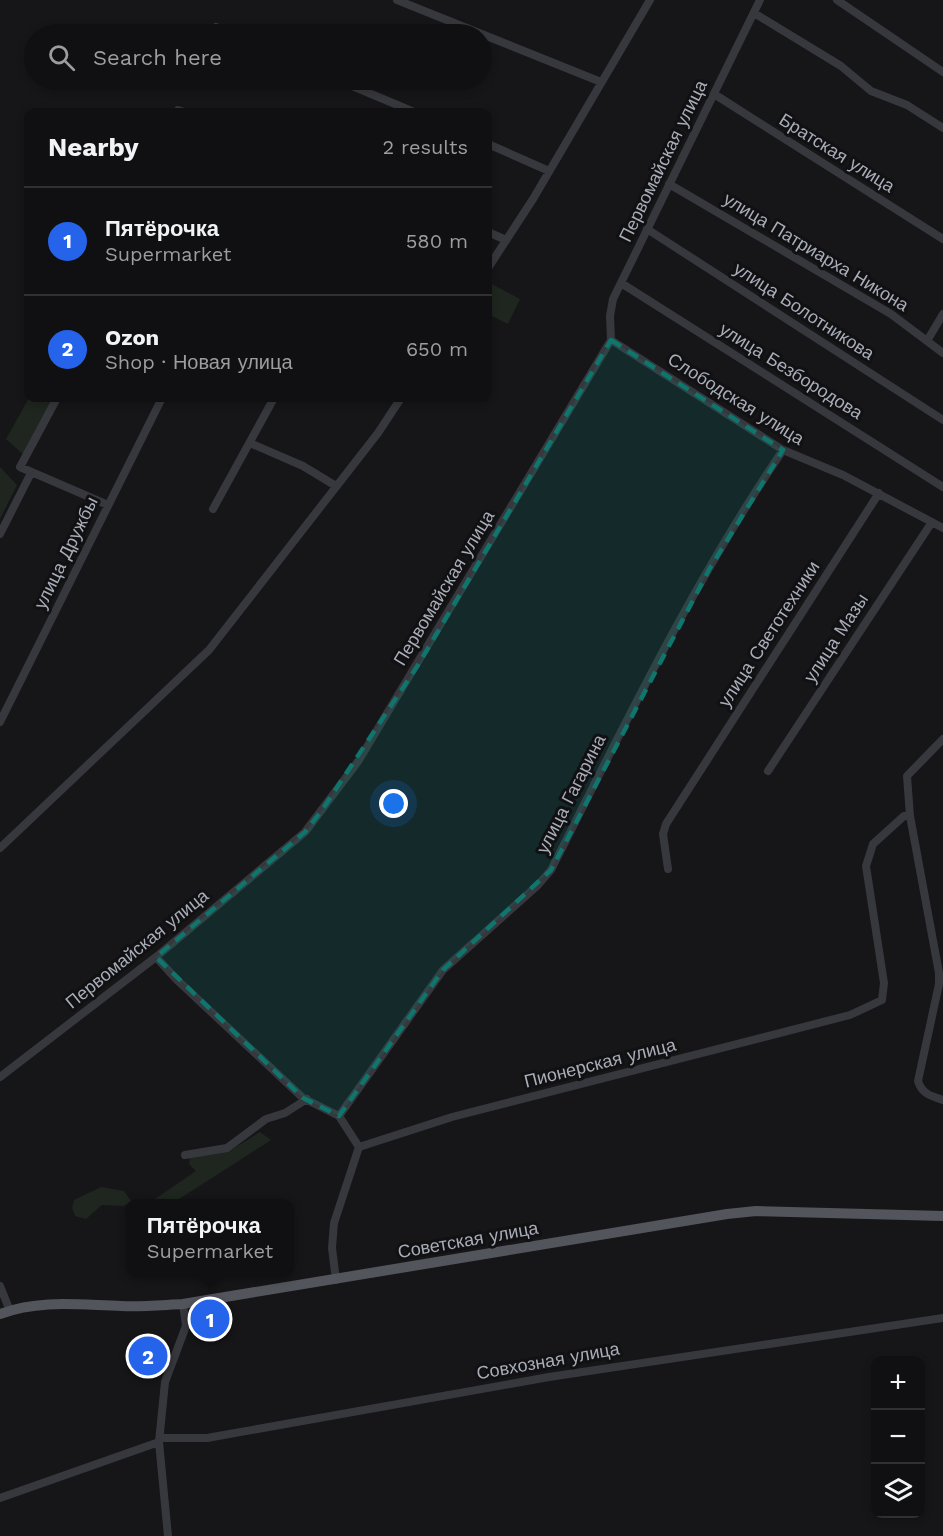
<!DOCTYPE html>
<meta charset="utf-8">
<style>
:root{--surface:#101012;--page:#19191b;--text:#f1f3f6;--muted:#9c9d9f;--line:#303032;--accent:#2563eb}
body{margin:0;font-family:"Work Sans",sans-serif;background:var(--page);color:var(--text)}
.controls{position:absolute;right:18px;bottom:18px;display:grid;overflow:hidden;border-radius:12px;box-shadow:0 3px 9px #0003}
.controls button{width:54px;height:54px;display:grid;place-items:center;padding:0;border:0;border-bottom:2px solid var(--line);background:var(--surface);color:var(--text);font:30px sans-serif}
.you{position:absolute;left:394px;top:804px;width:21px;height:21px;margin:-15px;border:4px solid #fff;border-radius:50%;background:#1a73e8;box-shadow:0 0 0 9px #1a73e833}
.badge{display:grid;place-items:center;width:39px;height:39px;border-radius:50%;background:var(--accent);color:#fff;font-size:20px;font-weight:700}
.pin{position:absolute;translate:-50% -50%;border:3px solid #fff;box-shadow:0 2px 6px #0006}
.popup{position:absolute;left:126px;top:1199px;width:168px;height:78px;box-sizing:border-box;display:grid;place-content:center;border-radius:12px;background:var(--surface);filter:drop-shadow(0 2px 4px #0005);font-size:20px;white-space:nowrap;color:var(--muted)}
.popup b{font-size:22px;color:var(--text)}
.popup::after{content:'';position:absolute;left:50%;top:100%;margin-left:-12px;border:12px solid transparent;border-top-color:var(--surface)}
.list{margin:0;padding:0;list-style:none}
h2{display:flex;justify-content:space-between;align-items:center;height:78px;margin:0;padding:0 24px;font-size:26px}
h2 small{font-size:20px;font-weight:400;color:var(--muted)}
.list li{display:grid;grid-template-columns:39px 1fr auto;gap:18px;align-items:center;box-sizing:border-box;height:108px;padding:0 24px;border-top:2px solid var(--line)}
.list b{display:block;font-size:22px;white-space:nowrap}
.list p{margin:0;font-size:20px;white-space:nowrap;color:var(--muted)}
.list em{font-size:20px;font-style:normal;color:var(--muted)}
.icon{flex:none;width:33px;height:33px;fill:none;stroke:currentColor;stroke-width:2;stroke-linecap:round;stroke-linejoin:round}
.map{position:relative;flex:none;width:943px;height:1536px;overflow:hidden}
.search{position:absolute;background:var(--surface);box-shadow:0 3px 9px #0003;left:24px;top:24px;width:468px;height:66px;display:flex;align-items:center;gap:15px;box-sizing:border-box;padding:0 21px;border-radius:33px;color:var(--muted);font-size:22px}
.panel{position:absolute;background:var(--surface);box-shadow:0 3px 9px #0003;left:24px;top:108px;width:468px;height:294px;border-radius:12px}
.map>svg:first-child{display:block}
.green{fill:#1e261f}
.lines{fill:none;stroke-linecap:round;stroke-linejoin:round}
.minor{stroke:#37383d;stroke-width:8}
.major{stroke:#53555c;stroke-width:10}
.marked{fill:#0f766e;fill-opacity:0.2;stroke:#0f766e;stroke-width:4.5;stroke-dasharray:12 8;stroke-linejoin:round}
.labels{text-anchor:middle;stroke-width:6;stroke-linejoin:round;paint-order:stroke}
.street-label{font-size:18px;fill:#a8adb8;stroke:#111113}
</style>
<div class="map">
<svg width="943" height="1536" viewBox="0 0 943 1536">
<rect width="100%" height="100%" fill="#161618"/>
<path class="green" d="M 488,282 L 520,299 L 508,324 L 488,314 Z
M 29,398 L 57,398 L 26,457 L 6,439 Z
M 0,467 L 17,485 L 0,519 Z
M 260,1132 L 271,1140 L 173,1203 L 153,1203 L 152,1201 L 196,1171 L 189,1164 L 190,1158 L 231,1150 Z
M 101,1187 L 124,1191 L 131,1201 L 124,1206 L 102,1205 L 86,1219 L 75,1216 L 72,1208 L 74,1200 Z"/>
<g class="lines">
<path class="minor" d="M 397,0 L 601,82
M 837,0 L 943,72
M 754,13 L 841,66 L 871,91 L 907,105 L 943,128
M 216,27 L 233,34
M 338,80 L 414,112
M 714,94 L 943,239
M 178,110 L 185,112
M 488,144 L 549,171
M 669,184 L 891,314 L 943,353
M 647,229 L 943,420
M 488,232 L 506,240
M 488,268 L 533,199 L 650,0
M 621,283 L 943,487
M 611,340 L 783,450 L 843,475 L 943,528
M 927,341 L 943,314
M 57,398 L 20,467 L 108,505
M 250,443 L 303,466 L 336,486
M 213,509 L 274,398
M 0,534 L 31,473
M 0,722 L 162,398
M 943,739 L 907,776 L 910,816 L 939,973 L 939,984 L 918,1081 C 922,1094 931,1096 943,1100
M 768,771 L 932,522
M 0,848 L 209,650 L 378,433 L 401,398
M 668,869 L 663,834 L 666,824 L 879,493
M 156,957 L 176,979 L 303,1098 L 339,1116
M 0,1077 L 156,957 L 305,832 L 359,760 L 611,340 L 610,316 L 613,299 L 760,0
M 359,1147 L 452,1117 L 850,1015 L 882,1000 L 884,983 L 866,866 L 873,844 L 904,816 L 910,816
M 185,1155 L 227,1148 L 266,1119 L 285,1113 L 307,1099
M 336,1280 L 332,1248 L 334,1223 L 359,1147 L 339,1116 L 443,970 L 538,885 L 551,870 C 623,728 693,582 783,450
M 0,1286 L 10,1311
M 160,1438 L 207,1438 L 549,1377 L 943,1318
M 0,1498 L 159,1442
M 168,1536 L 159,1442 L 165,1382 L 186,1326 L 183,1304"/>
<path class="major" d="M 0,1314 C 40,1299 80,1305 121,1306 C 142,1307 162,1305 183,1304 L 727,1214 L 756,1211 L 943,1216"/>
</g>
<path class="marked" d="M 611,340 L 783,450 L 710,568 L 551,870 L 443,970 L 339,1116 L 303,1098 L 156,957 L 305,832 L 322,810 L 418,665 Z"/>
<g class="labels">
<g class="street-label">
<text transform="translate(837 153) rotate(32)" y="6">Братская улица</text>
<text transform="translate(663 161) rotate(-64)" y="6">Первомайская улица</text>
<text transform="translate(816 252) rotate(31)" y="6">улица Патриарха Никона</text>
<text transform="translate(804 311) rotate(33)" y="6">улица Болотникова</text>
<text transform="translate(791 371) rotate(32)" y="6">улица Безбородова</text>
<text transform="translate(736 399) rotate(32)" y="6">Слободская улица</text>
<text transform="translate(66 553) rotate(-64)" y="6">улица Дружбы</text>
<text transform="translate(444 588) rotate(-59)" y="6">Первомайская улица</text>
<text transform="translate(769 634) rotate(-57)" y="6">улица Светотехники</text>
<text transform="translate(836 638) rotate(-57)" y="6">улица Мазы</text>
<text transform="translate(571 794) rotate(-63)" y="6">улица Гагарина</text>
<text transform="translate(137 949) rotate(-39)" y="6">Первомайская улица</text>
<text transform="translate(600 1063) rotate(-14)" y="6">Пионерская улица</text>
<text transform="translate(468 1240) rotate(-10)" y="6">Советская улица</text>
<text transform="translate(548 1361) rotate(-10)" y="6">Совхозная улица</text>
</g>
</g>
</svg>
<div class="controls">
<button>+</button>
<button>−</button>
<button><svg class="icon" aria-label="layers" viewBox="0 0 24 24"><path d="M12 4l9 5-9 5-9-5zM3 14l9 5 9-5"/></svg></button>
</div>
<div class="you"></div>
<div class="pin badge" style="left:210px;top:1319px">1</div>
<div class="popup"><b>Пятёрочка</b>Supermarket</div>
<div class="pin badge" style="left:148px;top:1356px">2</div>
<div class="search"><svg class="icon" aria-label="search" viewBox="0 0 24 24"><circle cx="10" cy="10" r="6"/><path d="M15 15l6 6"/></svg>Search here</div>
<section class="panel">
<h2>Nearby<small>2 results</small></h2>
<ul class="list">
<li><span class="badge">1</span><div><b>Пятёрочка</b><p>Supermarket</p></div><em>580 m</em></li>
<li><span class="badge">2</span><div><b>Ozon</b><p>Shop · Новая улица</p></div><em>650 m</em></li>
</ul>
</section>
</div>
